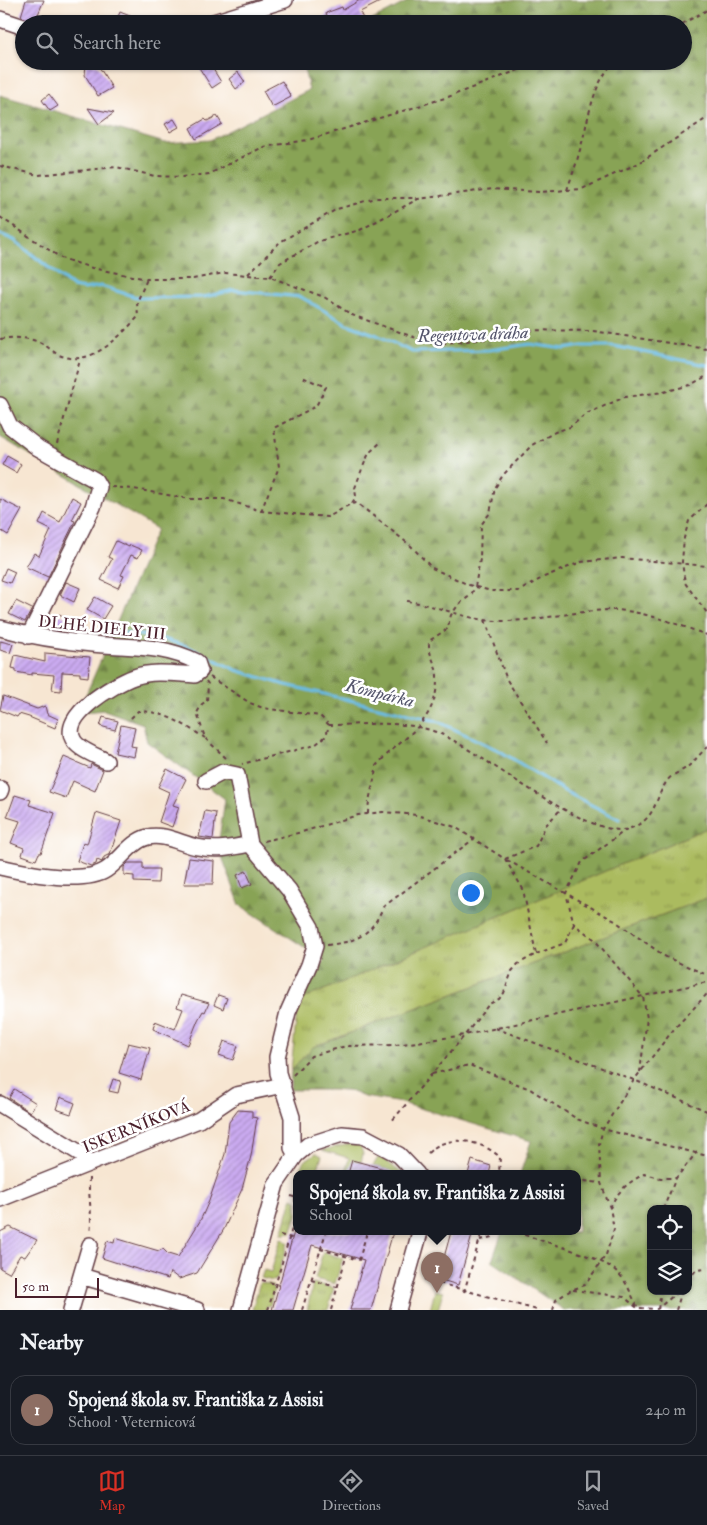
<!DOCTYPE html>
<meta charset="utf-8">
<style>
:root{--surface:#171b24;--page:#20242c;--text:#f1f3f6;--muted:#9ea1a6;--line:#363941;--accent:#d93025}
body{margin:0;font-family:"IM FELL Double Pica",serif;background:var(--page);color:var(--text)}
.controls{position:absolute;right:15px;bottom:15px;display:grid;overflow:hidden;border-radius:10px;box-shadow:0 1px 4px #0004}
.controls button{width:45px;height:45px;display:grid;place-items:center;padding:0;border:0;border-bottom:1px solid var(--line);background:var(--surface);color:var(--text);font:25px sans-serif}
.scale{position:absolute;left:15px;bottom:12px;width:84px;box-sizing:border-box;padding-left:5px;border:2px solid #4a1f2b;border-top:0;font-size:14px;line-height:18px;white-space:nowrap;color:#4a1f2b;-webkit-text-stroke:4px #fff;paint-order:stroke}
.you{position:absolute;left:470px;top:892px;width:18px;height:18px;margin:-12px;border:4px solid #fff;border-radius:50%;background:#1a73e8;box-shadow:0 0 0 8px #1a73e833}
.badge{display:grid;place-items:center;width:32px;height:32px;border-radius:50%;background:var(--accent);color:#fff;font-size:16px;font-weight:700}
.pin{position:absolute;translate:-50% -41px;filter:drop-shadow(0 1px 2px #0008)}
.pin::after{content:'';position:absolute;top:26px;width:18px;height:15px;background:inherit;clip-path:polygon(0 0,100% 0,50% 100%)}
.popup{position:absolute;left:293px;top:1170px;width:288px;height:65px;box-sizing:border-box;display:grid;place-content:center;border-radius:10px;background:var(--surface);filter:drop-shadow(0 1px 4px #0005);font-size:16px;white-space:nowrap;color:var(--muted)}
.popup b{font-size:19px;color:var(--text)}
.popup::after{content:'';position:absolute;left:50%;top:100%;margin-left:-10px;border:10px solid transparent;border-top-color:var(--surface)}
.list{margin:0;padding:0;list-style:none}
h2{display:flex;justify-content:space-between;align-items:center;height:65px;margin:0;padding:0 20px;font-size:21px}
h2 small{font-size:16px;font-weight:400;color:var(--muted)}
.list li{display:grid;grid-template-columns:32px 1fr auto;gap:15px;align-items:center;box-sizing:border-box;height:70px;margin:0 10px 10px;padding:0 10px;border:1px solid var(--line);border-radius:15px}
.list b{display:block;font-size:19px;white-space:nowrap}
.list p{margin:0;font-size:16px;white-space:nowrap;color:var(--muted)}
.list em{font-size:16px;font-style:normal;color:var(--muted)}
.icon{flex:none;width:28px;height:28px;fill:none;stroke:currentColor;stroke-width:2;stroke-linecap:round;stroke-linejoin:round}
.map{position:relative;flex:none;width:707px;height:1310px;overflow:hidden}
.search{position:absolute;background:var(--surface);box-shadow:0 1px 4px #0004;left:15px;right:15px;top:15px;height:55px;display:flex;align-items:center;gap:12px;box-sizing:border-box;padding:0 18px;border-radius:28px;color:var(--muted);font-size:19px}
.sheet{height:145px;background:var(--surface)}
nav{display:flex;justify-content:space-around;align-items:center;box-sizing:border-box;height:70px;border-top:1px solid var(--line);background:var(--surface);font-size:14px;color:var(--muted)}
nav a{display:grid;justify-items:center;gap:2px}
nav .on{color:var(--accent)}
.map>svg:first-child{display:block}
.grass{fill:url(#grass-tufts);stroke:#7a6d44}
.forest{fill:url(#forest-firs);stroke:#696140;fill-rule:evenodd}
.garden{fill:#abbb5e;stroke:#7a6d44}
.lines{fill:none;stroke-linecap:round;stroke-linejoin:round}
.stream{stroke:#69bce5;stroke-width:3}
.building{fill:url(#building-hatch)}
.minor-casing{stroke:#643d44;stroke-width:18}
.path{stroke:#643d44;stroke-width:2;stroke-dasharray:4 4;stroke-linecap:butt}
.minor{stroke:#fff;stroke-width:15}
.labels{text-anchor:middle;stroke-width:5;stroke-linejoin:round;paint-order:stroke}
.street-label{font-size:16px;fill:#4a1f2b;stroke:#fff}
.water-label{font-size:18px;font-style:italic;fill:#55566c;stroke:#fff}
</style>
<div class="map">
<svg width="707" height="1310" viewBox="0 0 707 1310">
<defs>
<pattern id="grass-tufts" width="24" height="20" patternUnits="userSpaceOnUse" patternTransform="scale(1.25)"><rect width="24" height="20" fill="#abbb5e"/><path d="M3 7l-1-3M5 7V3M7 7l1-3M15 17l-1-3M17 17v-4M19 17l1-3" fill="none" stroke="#8d974e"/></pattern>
<pattern id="forest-firs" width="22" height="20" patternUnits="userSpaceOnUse" patternTransform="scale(1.25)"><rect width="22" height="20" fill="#88a355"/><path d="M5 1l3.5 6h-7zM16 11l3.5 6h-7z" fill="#718447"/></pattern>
<pattern id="building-hatch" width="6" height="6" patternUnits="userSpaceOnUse" patternTransform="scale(1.25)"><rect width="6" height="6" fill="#cbabf1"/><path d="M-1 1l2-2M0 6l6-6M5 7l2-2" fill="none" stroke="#a78bc3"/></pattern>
</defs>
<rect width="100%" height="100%" fill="#fff"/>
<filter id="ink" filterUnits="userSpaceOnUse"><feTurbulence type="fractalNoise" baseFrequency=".02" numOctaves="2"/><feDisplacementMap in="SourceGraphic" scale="10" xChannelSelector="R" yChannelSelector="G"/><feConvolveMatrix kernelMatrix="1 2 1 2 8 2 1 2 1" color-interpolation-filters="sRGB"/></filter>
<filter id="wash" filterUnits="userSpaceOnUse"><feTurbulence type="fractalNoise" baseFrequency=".0096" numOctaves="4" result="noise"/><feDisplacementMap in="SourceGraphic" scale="20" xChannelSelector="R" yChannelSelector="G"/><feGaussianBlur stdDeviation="1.12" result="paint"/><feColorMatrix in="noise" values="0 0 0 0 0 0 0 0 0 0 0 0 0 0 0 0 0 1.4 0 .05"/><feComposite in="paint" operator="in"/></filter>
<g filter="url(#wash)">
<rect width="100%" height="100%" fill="#f7e6d2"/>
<path class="grass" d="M 707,828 L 707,898 L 313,1047 L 291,1070 L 298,1001 Z
M 350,1144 L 360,1145 L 363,1154 L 361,1163 L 353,1161 L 348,1174 L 345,1174 L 349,1158 L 322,1150 Z
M 316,1153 L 322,1156 L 316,1174 L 308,1174 L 308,1171 L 301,1169 L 303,1162 Z
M 379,1156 L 403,1174 L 381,1174 L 382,1169 L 373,1166 Z
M 292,1198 L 297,1200 L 297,1215 L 291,1233 L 287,1232 L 286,1234 L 282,1234 Z
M 281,1238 L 288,1243 L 277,1279 L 273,1281 L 261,1278 L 264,1270 L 271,1272 Z
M 323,1252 L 343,1258 L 335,1284 L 315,1279 Z
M 260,1282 L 272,1285 L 272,1288 L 274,1289 L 270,1306 L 267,1305 L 266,1310 L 252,1310 Z
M 313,1283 L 334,1288 L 328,1310 L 307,1310 Z"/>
<path class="forest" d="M 410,0 L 707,0 L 707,828 L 298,1001 L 324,960 L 240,905 L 218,846 L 225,799 L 147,742 L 143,724 L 104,710 L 78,713 L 157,529 L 0,437 L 0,95 L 165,143 L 210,140 L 309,90 L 302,61 L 683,61 L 683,24 L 365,24 Z
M 707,898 L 707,1310 L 564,1310 L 492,1261 L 502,1232 L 577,1232 L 577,1174 L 520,1174 L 531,1141 L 402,1103 L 364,1097 L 347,1090 L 290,1090 L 291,1070 L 313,1047 ZM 651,1209 L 688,1209 L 688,1291 L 651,1291 Z"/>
<path class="garden" d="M 435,1290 L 443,1292 L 438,1310 L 430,1310 Z"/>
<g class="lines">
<path class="stream" d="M 0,234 L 14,240 L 73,287 L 84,289 L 101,286 L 139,298 L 204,297 L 234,290 L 301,297 L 347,324 L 377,335 L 412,352 L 489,350 L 530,344 L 564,349 L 582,346 L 613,346 L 707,365
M 120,633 L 157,637 L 189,647 L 236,670 L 282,684 L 437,721 L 500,751 L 566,792 L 619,819"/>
</g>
<g id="blocks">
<path class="building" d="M 26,0 L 44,0 L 34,24 L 21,16 Z
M 360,0 L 384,0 L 360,12 L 364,21 L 356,24 L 307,24 L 327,15 L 326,13 L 342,7 L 343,10 Z
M 120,12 L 147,23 L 147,24 L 115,24 Z
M 206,61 L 208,61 L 221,82 L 212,88 L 198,66 Z
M 86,64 L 98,65 L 112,88 L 98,96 L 85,75 Z
M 238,72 L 245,82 L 236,89 L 229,79 Z
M 282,81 L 291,97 L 272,107 L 263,91 Z
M 49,94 L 58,106 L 50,111 L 42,100 Z
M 88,108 L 114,113 L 99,124 Z
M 217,116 L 222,124 L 196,139 L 190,128 L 205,119 L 207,121 Z
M 174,119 L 179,127 L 170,132 L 165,124 Z
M 7,456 L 21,464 L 16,473 L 2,465 Z
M 72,497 L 81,502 L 72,520 L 75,521 L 48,577 L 26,567 L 34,553 L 39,556 L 51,530 L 39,524 L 44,513 L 60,522 Z
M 0,499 L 22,510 L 8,535 L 0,530 Z
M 116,541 L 129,547 L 130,545 L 142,550 L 138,558 L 131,555 L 121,575 L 124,576 L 118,588 L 101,580 L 112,559 L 108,557 Z
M 6,568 L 15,572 L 10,583 L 1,580 Z
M 66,582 L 80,588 L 74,602 L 60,595 Z
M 95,597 L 111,606 L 103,619 L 87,610 Z
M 16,601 L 32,609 L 25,622 L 9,614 Z
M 59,614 L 67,618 L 61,631 L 51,629 Z
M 0,641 L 13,644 L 10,653 L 0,650 Z
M 45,653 L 90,657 L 88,677 L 80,676 L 80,673 L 62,672 L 61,691 L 52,690 L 54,675 L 32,673 L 32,675 L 16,672 L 16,669 L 12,668 L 15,655 L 45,662 Z
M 3,696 L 37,709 L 45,706 L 47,714 L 58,719 L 55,728 L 29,717 L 19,714 L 17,717 L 0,710 Z
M 103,717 L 118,721 L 115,730 L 100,726 Z
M 121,725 L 135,728 L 131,746 L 136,747 L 134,757 L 115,753 Z
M 64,757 L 90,768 L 91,764 L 103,770 L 95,791 L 73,781 L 66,798 L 49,792 Z
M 167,769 L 186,779 L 173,805 L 179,807 L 172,827 L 159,822 L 169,792 L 158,787 Z
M 15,795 L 31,800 L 29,805 L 55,813 L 41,853 L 39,853 L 36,860 L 22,855 L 24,848 L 11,843 L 20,821 L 7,817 Z
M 205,811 L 216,813 L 213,839 L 199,837 Z
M 96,813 L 121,821 L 110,854 L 104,857 L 102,862 L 97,860 L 96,864 L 91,866 L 77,861 L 83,843 L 87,844 Z
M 189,858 L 214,861 L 213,884 L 184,884 Z
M 128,863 L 143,863 L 143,869 L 159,869 L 158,883 L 134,882 L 134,876 L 124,875 L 124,867 Z
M 246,871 L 252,884 L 242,888 L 237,875 Z
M 181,995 L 209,1003 L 205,1012 L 203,1011 L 198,1020 L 188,1045 L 153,1029 L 155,1021 L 175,1029 L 183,1009 L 177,1007 Z
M 218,995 L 227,998 L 223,1009 L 214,1005 Z
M 224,1041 L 238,1046 L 233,1060 L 219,1055 Z
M 128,1043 L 150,1048 L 141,1080 L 119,1073 Z
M 113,1079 L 121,1081 L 118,1093 L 109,1091 Z
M 14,1089 L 36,1103 L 30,1112 L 9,1098 Z
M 60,1097 L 75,1103 L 71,1114 L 56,1109 Z
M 238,1110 L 252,1111 L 252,1117 L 257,1118 L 251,1156 L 242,1189 L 224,1229 L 197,1273 L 179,1279 L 170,1272 L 168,1279 L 102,1258 L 107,1241 L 114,1243 L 115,1238 L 159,1251 L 163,1249 L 168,1254 L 178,1257 L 200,1221 L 209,1201 L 225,1154 L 229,1122 Z
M 352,1160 L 392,1171 L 392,1174 L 348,1174 Z
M 472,1160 L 491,1166 L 489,1174 L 468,1174 Z
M 10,1227 L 37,1240 L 25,1257 L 20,1255 L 9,1273 L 0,1268 L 0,1232 Z
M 294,1232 L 393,1232 L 371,1310 L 350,1310 L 364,1260 L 312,1245 L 293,1310 L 272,1310 Z
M 451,1232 L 473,1232 L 458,1285 L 438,1279 Z"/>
</g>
</g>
<g filter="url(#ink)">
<use href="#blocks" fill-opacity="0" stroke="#643d44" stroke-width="1"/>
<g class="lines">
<g class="minor-casing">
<path id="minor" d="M 0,19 L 24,27
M 207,24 L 285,0
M 0,405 L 10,426 L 38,448 L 95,480 L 99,487 L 93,507 L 29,636
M 0,628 C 30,636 60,641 92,644 C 129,648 163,644 197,662 L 200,671 L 195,675 C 175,674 154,670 134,677 C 115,684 58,716 74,741 C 80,750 97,756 106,761
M 206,781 L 223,772 L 237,775 L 250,844 L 289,890 L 311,927 L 315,946 L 309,965 L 288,1012 L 277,1057 L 278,1073 L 292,1117 L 292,1148 L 296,1155
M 0,792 L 1,789
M 0,867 C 26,873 83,885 106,870 C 120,861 131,841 148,837 C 163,833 182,844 197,847 C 216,851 231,848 250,844
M 0,1104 L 83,1155 L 86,1164
M 0,1199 L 199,1120 L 236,1095 L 283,1085
M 81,1276 L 197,1310
M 71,1310 L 90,1245
M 241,1310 L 276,1184 L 296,1155 L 308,1145 L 342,1134 L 363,1136 L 399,1155 L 417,1174
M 398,1310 L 420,1232"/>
</g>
<path class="path" d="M 682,24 L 707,10
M 0,166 L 38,175 L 116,167 L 155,176 L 182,177 L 209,174 L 263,147 L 308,140 L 448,97 L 542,61
M 567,190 C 571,178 576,166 579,153 C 589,122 590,86 615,61
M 0,217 L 61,258 L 92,268 L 147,279 L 193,279 L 225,273 L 270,277 L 324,297 L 352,315 L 433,344 L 486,339 L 522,330 L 593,331 L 707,349
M 248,274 L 280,242 L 337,209 L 376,198 L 417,198
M 270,277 L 280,263 L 319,241 L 360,230 L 418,199 L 493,189 L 540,192 L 582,189 L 639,163 L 707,118
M 0,339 C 14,337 28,337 41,343 C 47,346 52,351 57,354 C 89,370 118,338 138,317 L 137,302 L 147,279
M 57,444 L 80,360
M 111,487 L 134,489 L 190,499 L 224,499 L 261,511 L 327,517 C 337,514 347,503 357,503 L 411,546 L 432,568 L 469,585 L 491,591 L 519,591 L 544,577 L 581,562 L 622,558 L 707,566
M 352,503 L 356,497 L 355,488 L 362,469 L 369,453 L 382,441
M 707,504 L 689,521 L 684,538 L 682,562 L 685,583 L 707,613
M 261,511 L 279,467 L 274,428 L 316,406 L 326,387 L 300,376
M 407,601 C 438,605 465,620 497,621 C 537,622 575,610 615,610 C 644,611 679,625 707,635
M 485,620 L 507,680 L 547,743
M 210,677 L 250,703 L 263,708 L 320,716 L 329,725 L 326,736 L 315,745 L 242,764
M 206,681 L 208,684 L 207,701 L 202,704 L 197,713 L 205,738 L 226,758
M 131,718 L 138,711 C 164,711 183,724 205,738
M 329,725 C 366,725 406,719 441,734 C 481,752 589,840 628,829 C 657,820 653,801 667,781 C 671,775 680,772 686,768 C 693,763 700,754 707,747
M 368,814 C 368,796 375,783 376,766 C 400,738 436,725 437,681 C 438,662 428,658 429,641 L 447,629 L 451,615 L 459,604 L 471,595 L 475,587 L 480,559 L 481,525 L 490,513 L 495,488 L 503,475 L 532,445 L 555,432 L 570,427 L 586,414 L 625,397 L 664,392 L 690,385 L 707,376
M 627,829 L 582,862 L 566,893 L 574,924 L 594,939 L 643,997 L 647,1018 L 640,1072
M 264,841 L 302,832 L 358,815 L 383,812 L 417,815 L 455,827 L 505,859 L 523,889 L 536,954 L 518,964 L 512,971 L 504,993 L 499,999 L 489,1004 L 465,1035 L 391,1122
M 505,859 L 536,846 L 546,825 L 561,809
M 507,860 L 615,921 L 666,957 L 707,975
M 327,945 C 356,942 372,935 383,907 L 475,838
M 536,954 L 565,943 L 574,924
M 495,1028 L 634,1080 L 707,1111
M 432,1074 L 469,1065 L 530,1089 L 577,1119 L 603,1129 L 707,1156
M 293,1075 L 311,1056 L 346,1046 L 396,1045 L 465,1035 L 707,982
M 428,1153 C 447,1133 481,1140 500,1157 L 499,1174
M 500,1172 L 509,1174
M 89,1178 C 88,1197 93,1214 90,1233
M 577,1184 L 585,1181 L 601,1183
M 291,1196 L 297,1198
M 610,1208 C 617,1191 629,1182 644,1174 L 661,1178 L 676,1178 L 697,1152
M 663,1209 L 676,1178
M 517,1232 C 542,1242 599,1255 617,1272 C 627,1281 632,1297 638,1308 L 657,1309 L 679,1291
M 280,1235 L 292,1238
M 480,1240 L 492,1237 L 497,1232
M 320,1249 L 359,1260 L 367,1232
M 424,1279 L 537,1310
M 262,1280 L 279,1285
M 311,1280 L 337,1287
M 688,1280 L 696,1270 L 707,1269
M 573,1290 L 624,1297 L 640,1310
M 464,1292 L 482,1232
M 658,1309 L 661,1291
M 268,1310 L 296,1215 L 295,1197
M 302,1310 L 326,1232
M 331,1310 L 346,1257
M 553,1310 L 556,1300 L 571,1290 L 585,1285 L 606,1255 L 614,1229 L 610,1208 L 601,1183 L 599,1144 L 603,1129 L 634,1080 L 674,1029 L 707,994
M 676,1310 L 682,1291"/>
<use href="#minor" class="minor"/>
</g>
</g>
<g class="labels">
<g class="street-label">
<text transform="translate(102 627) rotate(6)" y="6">DLHÉ DIELY III</text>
<text transform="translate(136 1126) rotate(-22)" y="6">ISKERNÍKOVÁ</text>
</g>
<g class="water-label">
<text transform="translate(473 334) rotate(-2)" y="6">Regentova dráha</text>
<text transform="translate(380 693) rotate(14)" y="6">Kompárka</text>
</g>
</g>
</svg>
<div class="controls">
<button><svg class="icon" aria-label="locate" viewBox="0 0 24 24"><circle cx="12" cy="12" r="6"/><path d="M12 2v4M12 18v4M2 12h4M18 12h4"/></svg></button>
<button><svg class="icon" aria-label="layers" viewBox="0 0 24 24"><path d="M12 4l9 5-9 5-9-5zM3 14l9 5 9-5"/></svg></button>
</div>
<div class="scale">50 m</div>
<div class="you"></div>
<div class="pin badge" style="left:437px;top:1293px;background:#8d6e63">1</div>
<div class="popup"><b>Spojená škola sv. Františka z Assisi</b>School</div>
<div class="search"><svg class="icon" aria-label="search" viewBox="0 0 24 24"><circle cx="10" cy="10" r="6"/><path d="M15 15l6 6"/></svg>Search here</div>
</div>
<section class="sheet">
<h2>Nearby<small></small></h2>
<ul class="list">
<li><span class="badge" style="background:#8d6e63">1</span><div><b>Spojená škola sv. Františka z Assisi</b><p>School · Veternicová</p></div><em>240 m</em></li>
</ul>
</section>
<nav>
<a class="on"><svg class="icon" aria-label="map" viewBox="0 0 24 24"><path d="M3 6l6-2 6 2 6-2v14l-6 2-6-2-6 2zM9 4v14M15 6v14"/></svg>Map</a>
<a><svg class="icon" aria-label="directions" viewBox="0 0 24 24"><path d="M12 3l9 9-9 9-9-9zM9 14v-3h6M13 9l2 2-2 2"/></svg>Directions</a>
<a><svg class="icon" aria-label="saved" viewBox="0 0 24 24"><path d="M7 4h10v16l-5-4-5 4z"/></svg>Saved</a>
</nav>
